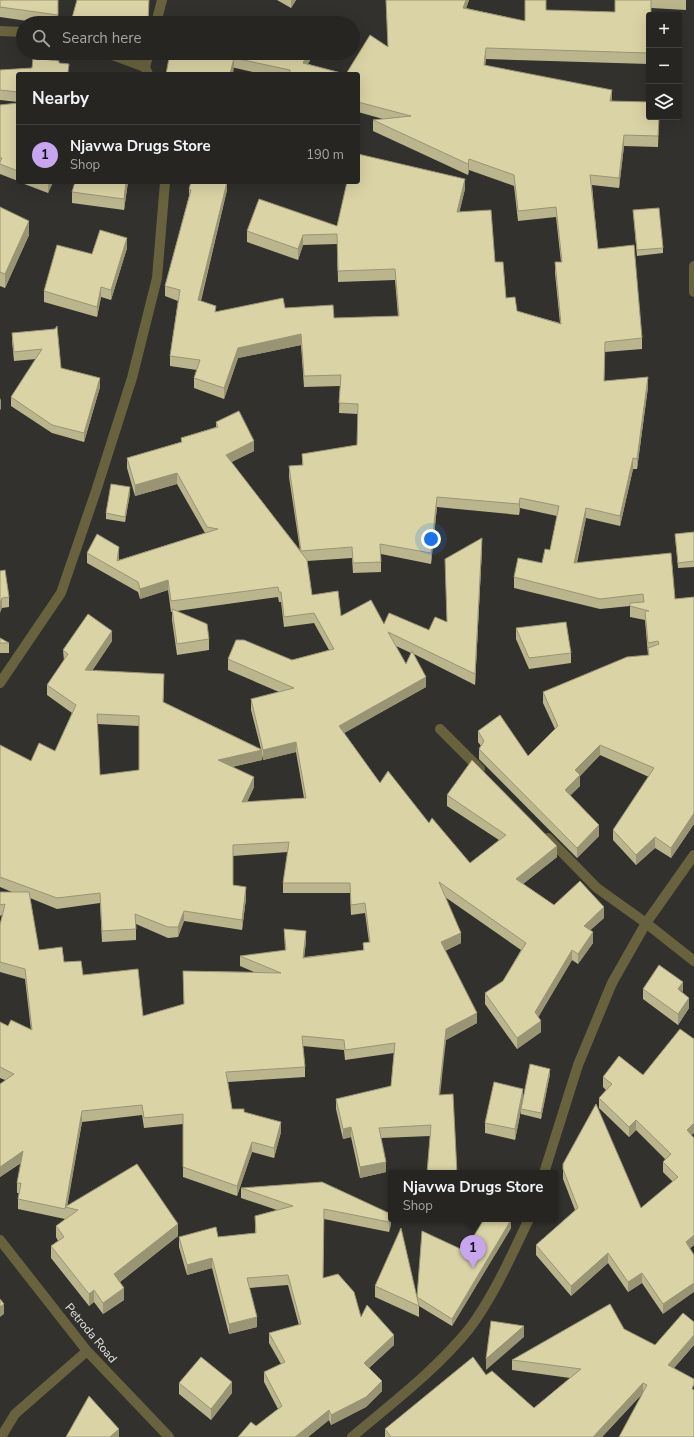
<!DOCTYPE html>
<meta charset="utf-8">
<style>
:root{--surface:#262522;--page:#32312f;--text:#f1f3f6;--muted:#a4a5a5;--line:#424240;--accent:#c8a5ef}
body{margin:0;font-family:"Nunito Sans",sans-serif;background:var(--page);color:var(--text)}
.controls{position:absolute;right:12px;top:12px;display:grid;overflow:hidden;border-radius:4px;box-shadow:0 4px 16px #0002}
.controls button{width:36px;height:36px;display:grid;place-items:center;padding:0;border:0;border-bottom:1px solid var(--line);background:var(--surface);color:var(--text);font:20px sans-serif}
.you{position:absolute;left:431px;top:539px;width:14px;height:14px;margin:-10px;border:3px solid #fff;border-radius:50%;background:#1a73e8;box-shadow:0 0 0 6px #1a73e833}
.badge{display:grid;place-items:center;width:26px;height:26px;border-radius:50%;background:var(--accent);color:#111;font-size:13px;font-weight:700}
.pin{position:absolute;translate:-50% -33px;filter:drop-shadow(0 1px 2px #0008)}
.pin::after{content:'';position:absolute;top:21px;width:14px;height:12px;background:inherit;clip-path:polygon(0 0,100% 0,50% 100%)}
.popup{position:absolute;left:388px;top:1170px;width:170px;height:52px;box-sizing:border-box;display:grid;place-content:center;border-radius:4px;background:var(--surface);filter:drop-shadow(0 1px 3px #0005);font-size:13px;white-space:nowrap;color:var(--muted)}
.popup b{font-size:15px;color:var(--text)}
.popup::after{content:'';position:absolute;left:50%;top:100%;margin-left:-8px;border:8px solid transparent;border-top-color:var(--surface)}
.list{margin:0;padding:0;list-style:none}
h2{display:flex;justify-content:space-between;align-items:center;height:52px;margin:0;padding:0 16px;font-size:17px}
h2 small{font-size:13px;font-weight:400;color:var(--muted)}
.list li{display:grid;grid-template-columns:26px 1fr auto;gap:12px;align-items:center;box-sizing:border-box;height:60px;padding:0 16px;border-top:1px solid var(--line)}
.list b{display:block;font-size:15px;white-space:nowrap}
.list p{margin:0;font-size:13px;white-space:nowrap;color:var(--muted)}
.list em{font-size:13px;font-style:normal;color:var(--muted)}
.icon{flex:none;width:22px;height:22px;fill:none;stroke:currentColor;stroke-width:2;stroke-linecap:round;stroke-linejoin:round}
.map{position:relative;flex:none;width:694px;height:1437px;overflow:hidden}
.search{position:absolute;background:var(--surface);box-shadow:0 4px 16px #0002;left:16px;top:16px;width:344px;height:44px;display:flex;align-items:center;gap:10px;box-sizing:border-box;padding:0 14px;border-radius:22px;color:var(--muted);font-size:15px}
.panel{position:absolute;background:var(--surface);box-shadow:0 4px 16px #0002;left:16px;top:72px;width:344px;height:112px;border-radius:4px}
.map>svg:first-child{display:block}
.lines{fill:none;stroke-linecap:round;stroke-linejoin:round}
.street{stroke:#68633e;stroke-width:10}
.wall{fill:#bbb58e;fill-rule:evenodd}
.shaded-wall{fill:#999474}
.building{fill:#dad3a5;stroke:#999474;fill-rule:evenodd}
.labels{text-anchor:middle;stroke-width:4;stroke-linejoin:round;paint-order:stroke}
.street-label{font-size:12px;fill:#e3e2e0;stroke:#32312d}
</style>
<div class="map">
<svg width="694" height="1437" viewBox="0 0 694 1437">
<rect width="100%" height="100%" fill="#32312d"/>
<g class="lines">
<path class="street" d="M 156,23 L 162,0
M 0,31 L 23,32
M 107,53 L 145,67 L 148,74
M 145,67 L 149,53
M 694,266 L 694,292
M 0,683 L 61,593 L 96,491 L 132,378 L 157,278 L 165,182
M 440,729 L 480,769
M 548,838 L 597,888 L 646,923 L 694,961
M 544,1173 L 578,1065 L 612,983 L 646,923 L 694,855
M 0,1240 L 87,1351 L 169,1437
M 1,1437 L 15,1414 L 87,1351
M 352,1437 C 392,1403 436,1370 469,1329 C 494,1296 511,1256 529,1219"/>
</g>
<path class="wall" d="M 0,0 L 58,0 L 58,23 L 41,23 L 0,17 Z
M 277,0 L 296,0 L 291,8 Z
M 386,0 L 469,0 L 466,8 L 525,21 L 546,10 L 615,12 L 615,0 L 686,0 L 686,10 L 651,8 L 649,15 L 649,64 L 486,59 L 485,65 L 612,101 L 649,117 L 659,117 L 658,147 L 624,146 L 619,188 L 592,185 L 598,249 L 642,338 L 642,349 L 605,352 L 604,381 L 648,387 L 637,469 L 633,469 L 620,526 L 586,518 L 577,563 L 675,599 L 694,597 L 694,824 L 671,858 L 655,848 L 636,865 L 613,840 L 613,830 L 649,777 L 600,755 L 580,776 L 580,786 L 570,795 L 599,836 L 577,858 L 479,759 L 479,749 L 481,746 L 478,742 L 478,731 L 528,756 L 555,729 L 543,703 L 543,692 L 648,655 L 645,620 L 630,617 L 630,606 L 600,609 L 514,588 L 514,577 L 542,563 L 550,550 L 557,516 L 520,508 L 519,515 L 437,507 L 431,564 L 381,554 L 381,572 L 353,573 L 352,558 L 307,561 L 312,595 L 341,616 L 384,624 L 429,630 L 447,622 L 482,548 L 475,685 L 414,654 L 426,687 L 344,733 L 380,783 L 429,823 L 470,863 L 499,840 L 447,806 L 447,795 L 557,857 L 523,884 L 554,905 L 604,918 L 590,930 L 593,943 L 578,964 L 572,960 L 538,1017 L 541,1032 L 517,1049 L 485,1004 L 485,993 L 503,981 L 521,950 L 445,897 L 461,943 L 445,951 L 477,1023 L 446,1040 L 430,1136 L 381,1138 L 386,1172 L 360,1178 L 351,1137 L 343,1139 L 336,1109 L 336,1099 L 391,1086 L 394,1053 L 345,1060 L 344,1050 L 303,1046 L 305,1067 L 305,1077 L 228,1082 L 232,1109 L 244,1112 L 281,1132 L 274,1158 L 252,1152 L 237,1196 L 183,1177 L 183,1124 L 144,1128 L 142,1115 L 82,1122 L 67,1206 L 178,1236 L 120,1282 L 124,1300 L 103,1314 L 94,1302 L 89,1306 L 51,1258 L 51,1246 L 58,1241 L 56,1237 L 56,1226 L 65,1219 L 65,1216 L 65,1219 L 18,1209 L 18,1199 L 19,1193 L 17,1193 L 17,1183 L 21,1163 L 0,1177 L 5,1080 L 0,1078 L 0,1022 L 8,1026 L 31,1030 L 25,979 L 0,972 L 0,925 L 2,915 L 0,916 L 0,892 L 12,892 L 0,887 L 0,745 L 31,761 L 55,751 L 72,713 L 47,695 L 47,685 L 64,661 L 63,650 L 112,641 L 92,671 L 164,685 L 163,702 L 261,749 L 251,710 L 251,699 L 279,692 L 228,670 L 228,659 L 292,660 L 329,650 L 314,623 L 284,627 L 281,602 L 279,602 L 278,597 L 177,611 L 209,639 L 209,650 L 177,655 L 172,620 L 172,612 L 171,612 L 168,590 L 140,599 L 138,592 L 87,563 L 87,553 L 119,557 L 119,560 L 205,533 L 177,484 L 135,496 L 127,468 L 127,458 L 181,442 L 181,438 L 216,427 L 216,422 L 254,451 L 231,462 L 300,550 L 289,477 L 289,466 L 302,465 L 302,454 L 357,445 L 358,414 L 339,413 L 340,386 L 304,387 L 301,345 L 238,358 L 224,399 L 194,388 L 194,378 L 197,370 L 170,366 L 170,356 L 178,301 L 165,296 L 165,286 L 189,196 L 189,189 L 227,182 L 227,190 L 201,301 L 216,312 L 285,308 L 334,318 L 398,316 L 395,280 L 338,282 L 337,244 L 303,245 L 298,260 L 247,242 L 247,231 L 337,226 L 465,189 L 459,212 L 495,262 L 506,298 L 517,311 L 560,323 L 555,273 L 555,262 L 561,262 L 556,217 L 518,221 L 514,186 L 469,170 L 468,175 L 373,131 L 373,120 L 383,119 L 358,112 L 358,74 L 388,46 ZM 396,646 L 411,653 L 406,664 ZM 97,724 L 139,726 L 139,770 L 100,775 ZM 296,752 L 304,798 L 247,802 L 254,787 L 232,767 L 262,760 L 262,755 L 263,760 ZM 288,852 L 283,883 L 283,893 L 350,893 L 351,915 L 365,913 L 369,942 L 363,943 L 363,950 L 304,957 L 306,941 L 284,929 L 285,951 L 240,956 L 240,966 L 254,972 L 183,971 L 184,1004 L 143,1016 L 64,962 L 39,950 L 30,898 L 57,909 L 100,903 L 102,942 L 136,940 L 136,924 L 168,938 L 178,937 L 184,921 L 242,930 L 246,898 L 233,886 L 233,856 Z
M 149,7 L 148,23 L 72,23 L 72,18 Z
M 170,53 L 314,53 L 308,64 L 345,74 L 261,74 Z
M 59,63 L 69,73 L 18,74 L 18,102 L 0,100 L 0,70 L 32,68 Z
M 18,103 L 18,181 L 0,174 L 0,105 Z
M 19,182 L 53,182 L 48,193 Z
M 75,182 L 128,182 L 124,210 L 72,203 L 72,192 Z
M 0,207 L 29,235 L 5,288 L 0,286 Z
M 633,210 L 663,248 L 663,253 L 637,256 Z
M 127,248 L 111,300 L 101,297 L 97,317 L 44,302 L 44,291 L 92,254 Z
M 55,329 L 61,368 L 100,387 L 84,442 L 52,433 L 11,406 L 11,397 L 36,359 L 14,361 L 12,341 L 12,333 Z
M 130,493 L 125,522 L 106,519 L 106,513 Z
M 694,532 L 694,567 L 678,568 L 675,534 Z
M 0,571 L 9,597 L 9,607 L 2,608 Z
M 516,628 L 571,653 L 571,663 L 529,669 L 516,639 Z
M 0,638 L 9,643 L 9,653 L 0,653 Z
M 643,989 L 683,993 L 689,1008 L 678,1025 L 643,999 Z
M 550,1074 L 541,1119 L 521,1114 L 521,1110 L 515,1140 L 485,1133 L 485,1123 L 523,1097 Z
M 603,1077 L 691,1135 L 694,1138 L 694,1245 L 690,1248 L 663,1314 L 642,1283 L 628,1292 L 608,1263 L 571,1296 L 536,1255 L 536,1245 L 575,1210 L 563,1179 L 563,1164 L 641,1208 L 673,1182 L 663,1172 L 663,1162 L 665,1159 L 636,1130 L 629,1137 L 599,1108 L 599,1098 L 606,1090 L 603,1087 Z
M 241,1188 L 391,1214 L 391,1224 L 389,1232 L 324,1219 L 323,1278 L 361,1317 L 394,1345 L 369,1368 L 382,1391 L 366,1407 L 331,1425 L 329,1420 L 308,1437 L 238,1437 L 256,1426 L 278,1409 L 264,1382 L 264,1372 L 281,1364 L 269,1343 L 269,1333 L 299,1325 L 288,1285 L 249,1288 L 257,1327 L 229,1334 L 212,1268 L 187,1275 L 179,1247 L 179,1237 L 218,1237 L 255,1233 L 255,1216 L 277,1210 L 241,1198 Z
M 511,1228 L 452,1326 L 419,1306 L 419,1317 L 375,1297 L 375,1286 L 417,1297 L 465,1251 Z
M 694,1322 L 694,1345 L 674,1368 L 642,1394 L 602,1437 L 385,1437 L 385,1429 L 486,1375 L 534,1408 L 570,1378 L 512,1370 L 512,1360 L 624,1329 L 655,1345 Z
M 179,1383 L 232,1393 L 211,1420 L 179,1394 Z"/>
<path class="shaded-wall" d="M 291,0 L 296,0 L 291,8 Z
M 466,0 L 469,0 L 463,18 L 463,8 Z
M 486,48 L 486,59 L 484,75 L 484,65 Z
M 308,53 L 314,53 L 303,73 L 303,63 Z
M 234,58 L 234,68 L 233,74 L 230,74 Z
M 612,90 L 612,100 L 610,112 L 610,101 Z
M 624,135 L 624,146 L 619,188 L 619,178 Z
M 469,159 L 469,170 L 468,175 L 468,164 Z
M 465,179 L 465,189 L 457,223 L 457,212 Z
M 49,182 L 53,182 L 48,193 L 48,183 Z
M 126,182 L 128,182 L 124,210 L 124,199 Z
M 227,182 L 227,190 L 198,311 L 198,300 Z
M 29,221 L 29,235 L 5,288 L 5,274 Z
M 303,235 L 303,245 L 298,260 L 298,249 Z
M 127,238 L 127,248 L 111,300 L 111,290 Z
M 101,287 L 101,297 L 97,317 L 97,307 Z
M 301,334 L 301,345 L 238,358 L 224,399 L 224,388 L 238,348 Z
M 648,377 L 648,387 L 637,469 L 637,459 Z
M 100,378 L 100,387 L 84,442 L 84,433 Z
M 1,398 L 1,409 L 0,410 L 0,400 Z
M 254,441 L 254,451 L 226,465 L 226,455 Z
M 633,458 L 633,469 L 620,526 L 620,516 Z
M 177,473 L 177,484 L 135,496 L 135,485 Z
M 130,487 L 130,493 L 125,522 L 125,517 Z
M 437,497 L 437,507 L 431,564 L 431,553 Z
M 520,498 L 520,508 L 519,515 L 519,504 Z
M 586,508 L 586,518 L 574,574 L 574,563 Z
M 482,538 L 482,548 L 475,685 L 475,674 Z
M 119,547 L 119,557 L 117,571 L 117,561 Z
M 168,580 L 168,590 L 140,599 L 140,589 Z
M 2,598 L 2,608 L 0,613 L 0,603 Z
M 112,631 L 112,641 L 85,681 L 85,670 Z
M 164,674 L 164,685 L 163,713 L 163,702 Z
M 426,677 L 426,687 L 339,736 L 339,726 Z
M 296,742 L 296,752 L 263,760 L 263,750 Z
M 600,745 L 600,755 L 580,776 L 580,786 L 565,801 L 565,790 L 575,770 Z
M 262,750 L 262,760 L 218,770 L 218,760 Z
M 254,777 L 254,787 L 242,813 L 242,802 Z
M 694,813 L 694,824 L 671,858 L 671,848 Z
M 599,825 L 599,836 L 577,858 L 577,848 Z
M 655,837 L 655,848 L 636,865 L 636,855 Z
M 557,846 L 557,857 L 516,889 L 516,879 Z
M 246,887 L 246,898 L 242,930 L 242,920 Z
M 604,907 L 604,918 L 584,936 L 584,926 Z
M 184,911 L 184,921 L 178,937 L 178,927 Z
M 306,931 L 306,941 L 303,968 L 303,958 Z
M 593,932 L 593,943 L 578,964 L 578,954 Z
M 461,933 L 461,943 L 441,953 L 441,942 Z
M 572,950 L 572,960 L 535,1023 L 535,1012 Z
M 683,982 L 683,992 L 678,989 Z
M 689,998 L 689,1008 L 678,1025 L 678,1014 Z
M 477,1013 L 477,1023 L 446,1040 L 439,1105 L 439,1095 L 446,1029 Z
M 541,1021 L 541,1032 L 517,1049 L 517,1038 Z
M 550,1069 L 550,1074 L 541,1119 L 541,1113 Z
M 523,1089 L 523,1100 L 515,1140 L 515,1129 Z
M 82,1111 L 82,1122 L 67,1208 L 65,1207 L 65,1219 L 65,1209 Z
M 636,1120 L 636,1130 L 629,1137 L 629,1127 Z
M 281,1122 L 281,1132 L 274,1158 L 274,1148 Z
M 694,1123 L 694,1133 L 687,1140 L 687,1130 Z
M 351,1127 L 351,1137 L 343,1139 L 343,1129 Z
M 252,1142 L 252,1152 L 237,1196 L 237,1186 Z
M 23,1151 L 23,1161 L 0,1177 L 0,1167 Z
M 386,1162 L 386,1172 L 360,1178 L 360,1167 Z
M 391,1215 L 391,1224 L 389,1232 L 389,1222 Z
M 511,1220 L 511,1228 L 452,1326 L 452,1319 Z
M 178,1224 L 178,1236 L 114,1286 L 114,1274 Z
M 694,1235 L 694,1245 L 686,1252 L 686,1242 Z
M 608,1253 L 608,1263 L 571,1296 L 571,1286 Z
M 212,1258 L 212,1268 L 187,1275 L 187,1265 Z
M 642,1273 L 642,1283 L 628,1292 L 628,1282 Z
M 694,1283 L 694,1292 L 663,1314 L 663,1304 Z
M 124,1288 L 124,1300 L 103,1314 L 103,1303 Z
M 94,1290 L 94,1302 L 89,1306 L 89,1294 Z
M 4,1304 L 4,1314 L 0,1317 L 0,1307 Z
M 257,1317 L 257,1327 L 229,1334 L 229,1324 Z
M 524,1326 L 524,1337 L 486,1370 L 486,1359 Z
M 394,1335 L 394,1345 L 364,1372 L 364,1363 Z
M 694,1335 L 694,1345 L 668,1375 L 668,1365 Z
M 382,1381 L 382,1391 L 366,1407 L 331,1425 L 331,1415 Z
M 232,1382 L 232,1393 L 211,1420 L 211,1409 Z
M 643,1383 L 643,1393 L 602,1437 L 593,1437 Z
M 329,1410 L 329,1420 L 308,1437 L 295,1437 Z
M 119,1429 L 119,1437 L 110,1437 Z"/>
<path class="building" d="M 0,0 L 58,0 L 58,15 L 0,7 Z
M 77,0 L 149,0 L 148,23 L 100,23 L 72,18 Z
M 386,0 L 466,0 L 463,8 L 525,21 L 525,0 L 546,0 L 546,10 L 615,12 L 615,0 L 651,0 L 651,15 L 649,15 L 649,53 L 486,48 L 484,65 L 612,90 L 610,101 L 649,102 L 649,117 L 659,117 L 658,136 L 624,135 L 619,178 L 590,175 L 598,249 L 634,245 L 642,338 L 605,342 L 604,381 L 648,377 L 637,459 L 633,458 L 620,516 L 586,508 L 574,563 L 671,553 L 675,599 L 694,597 L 694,813 L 671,848 L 655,837 L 636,855 L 613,830 L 654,768 L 600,745 L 575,770 L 580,775 L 565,790 L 599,825 L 577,848 L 479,749 L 484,741 L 478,731 L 500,715 L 528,756 L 558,726 L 543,692 L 627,657 L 649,655 L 648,648 L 659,644 L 658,641 L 648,643 L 645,611 L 649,611 L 630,606 L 630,603 L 644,602 L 643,594 L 600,599 L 514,577 L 518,558 L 542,563 L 545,549 L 550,550 L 559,506 L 520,498 L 519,504 L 437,497 L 431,553 L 380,544 L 381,562 L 353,563 L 352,547 L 301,551 L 289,466 L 303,465 L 302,454 L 357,445 L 358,404 L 339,403 L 341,375 L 304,376 L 301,334 L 238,348 L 224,388 L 194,378 L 200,360 L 170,356 L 180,290 L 165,286 L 191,190 L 189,189 L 191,182 L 227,182 L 198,300 L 216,306 L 215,312 L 283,298 L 285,308 L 333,305 L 334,318 L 399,316 L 395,269 L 338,271 L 337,234 L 303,235 L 298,249 L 247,231 L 259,199 L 337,226 L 347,182 L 358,182 L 358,154 L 465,179 L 457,212 L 491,210 L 495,262 L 503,262 L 506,298 L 515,297 L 517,311 L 561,324 L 555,262 L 562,262 L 556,207 L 518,211 L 514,175 L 469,159 L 468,164 L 373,120 L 411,116 L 358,102 L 358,74 L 346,74 L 370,35 L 388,47 Z
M 170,53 L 308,53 L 303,63 L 345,74 L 290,74 L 290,70 L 234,58 L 230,74 L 166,74 Z
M 33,58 L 59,61 L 59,63 L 69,64 L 68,72 L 75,74 L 18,74 L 18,92 L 0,90 L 0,70 L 32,68 Z
M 18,103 L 18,171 L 0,164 L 0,162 L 2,158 L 0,158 L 0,105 Z
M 75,182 L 126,182 L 124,199 L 72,192 Z
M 0,207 L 29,221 L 5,274 L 0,272 Z
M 659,208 L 663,248 L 637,250 L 633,210 Z
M 100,230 L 127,238 L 111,290 L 101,287 L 97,307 L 44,291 L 57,245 L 92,254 Z
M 57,326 L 61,368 L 100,378 L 84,433 L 52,425 L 11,397 L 42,349 L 14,352 L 12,333 L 55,329 Z
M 239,411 L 254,441 L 226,455 L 307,560 L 312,595 L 338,591 L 341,616 L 371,600 L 384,624 L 389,613 L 429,630 L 435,617 L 447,622 L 445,559 L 482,538 L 475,674 L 388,632 L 406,664 L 412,651 L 426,677 L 339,726 L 380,783 L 388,771 L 429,823 L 432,818 L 470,863 L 506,835 L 447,795 L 472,760 L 557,846 L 516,879 L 554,905 L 580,881 L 604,907 L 584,926 L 593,932 L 578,954 L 572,950 L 535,1012 L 541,1021 L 517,1038 L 485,993 L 503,981 L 526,943 L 439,882 L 461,933 L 441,942 L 477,1013 L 446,1029 L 439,1095 L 453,1094 L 457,1173 L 427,1173 L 431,1125 L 379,1128 L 386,1162 L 360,1167 L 351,1127 L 343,1129 L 336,1099 L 391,1086 L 395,1043 L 345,1050 L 344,1040 L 302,1036 L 305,1067 L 226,1072 L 232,1109 L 244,1109 L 244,1112 L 281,1122 L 274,1148 L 252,1142 L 237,1186 L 183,1167 L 183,1114 L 144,1118 L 142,1105 L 82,1111 L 65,1209 L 18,1199 L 21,1183 L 17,1183 L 23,1151 L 0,1167 L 0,1084 L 14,1074 L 0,1067 L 0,1022 L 8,1026 L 11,1020 L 32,1030 L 25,969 L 0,962 L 0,925 L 5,904 L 0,905 L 0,892 L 29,892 L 39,950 L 62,947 L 64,962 L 81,961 L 83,975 L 138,969 L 143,1016 L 184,1004 L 183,971 L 281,973 L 240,956 L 286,950 L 284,929 L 306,931 L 303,958 L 364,950 L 363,943 L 370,942 L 365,903 L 351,905 L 350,883 L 283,883 L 289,842 L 233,845 L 233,885 L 246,887 L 242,920 L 184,911 L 178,927 L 168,927 L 135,914 L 136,929 L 102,931 L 100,893 L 57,898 L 0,877 L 0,745 L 31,761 L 39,743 L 55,751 L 76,705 L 47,685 L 68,654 L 63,650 L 88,614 L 112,631 L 85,670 L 164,674 L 163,702 L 262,750 L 218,760 L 254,777 L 242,802 L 306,798 L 296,742 L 263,750 L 251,699 L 294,688 L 228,659 L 236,640 L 244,640 L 292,660 L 334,649 L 314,613 L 284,617 L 281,592 L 279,592 L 278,587 L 171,601 L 168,580 L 140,589 L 138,582 L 87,553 L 97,534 L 119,547 L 117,561 L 218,529 L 207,527 L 177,473 L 135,485 L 127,458 L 182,442 L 181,438 L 218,427 L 216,422 ZM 97,714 L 139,716 L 139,770 L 100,775 Z
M 111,484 L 130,487 L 125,517 L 106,513 Z
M 694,532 L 694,561 L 678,563 L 675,534 Z
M 5,570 L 9,597 L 2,598 L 0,603 L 0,571 Z
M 172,609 L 207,624 L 209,639 L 177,644 Z
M 566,622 L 571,653 L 529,658 L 516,628 Z
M 0,638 L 9,643 L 0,643 Z
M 659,965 L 683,982 L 678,989 L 689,998 L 678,1014 L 643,989 Z
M 680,1029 L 694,1039 L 694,1123 L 687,1130 L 694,1138 L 694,1235 L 686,1242 L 694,1255 L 694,1283 L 663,1304 L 642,1273 L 628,1282 L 608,1253 L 571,1286 L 536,1245 L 578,1208 L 563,1169 L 563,1164 L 596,1104 L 641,1208 L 678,1177 L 663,1162 L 671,1154 L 636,1120 L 629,1127 L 599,1098 L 612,1084 L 603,1077 L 619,1056 L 643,1075 Z
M 530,1064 L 550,1069 L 541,1113 L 521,1109 Z
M 494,1082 L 523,1089 L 515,1129 L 485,1123 Z
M 137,1164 L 178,1224 L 114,1274 L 124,1288 L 103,1303 L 94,1290 L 89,1294 L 51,1246 L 64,1237 L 56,1226 L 78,1210 L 65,1207 Z
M 322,1182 L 391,1214 L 389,1222 L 324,1209 L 323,1278 L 338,1274 L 354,1292 L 361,1317 L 367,1305 L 394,1335 L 364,1363 L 382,1381 L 366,1397 L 331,1415 L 329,1410 L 295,1437 L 238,1437 L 251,1422 L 256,1426 L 282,1406 L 264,1372 L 285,1362 L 269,1333 L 301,1324 L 288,1275 L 247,1278 L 257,1317 L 229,1324 L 212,1258 L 187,1265 L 179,1237 L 216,1227 L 218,1237 L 256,1233 L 255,1216 L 293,1206 L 241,1188 Z
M 484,1219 L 511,1219 L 511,1220 L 452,1319 L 417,1297 L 422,1231 L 465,1251 Z
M 401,1228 L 419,1306 L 375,1286 Z
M 0,1299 L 4,1304 L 0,1307 Z
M 610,1304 L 624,1329 L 655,1345 L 683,1313 L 694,1322 L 694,1335 L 668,1365 L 694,1379 L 694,1384 L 692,1389 L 694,1390 L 694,1437 L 619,1437 L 647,1385 L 643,1383 L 593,1437 L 391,1437 L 385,1429 L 473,1357 L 486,1375 L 492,1371 L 534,1408 L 581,1369 L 512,1360 Z
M 491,1321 L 524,1326 L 486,1359 Z
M 201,1357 L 232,1382 L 211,1409 L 179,1383 Z
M 89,1396 L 119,1429 L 110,1437 L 66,1437 Z"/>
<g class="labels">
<g class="street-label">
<text transform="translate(91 1333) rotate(50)" y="4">Petroda Road</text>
</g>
</g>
</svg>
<div class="controls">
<button>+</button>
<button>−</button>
<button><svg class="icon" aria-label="layers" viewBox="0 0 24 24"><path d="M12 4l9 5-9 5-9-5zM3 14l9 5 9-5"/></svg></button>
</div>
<div class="you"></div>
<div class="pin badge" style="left:473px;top:1268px">1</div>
<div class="popup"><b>Njavwa Drugs Store</b>Shop</div>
<div class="search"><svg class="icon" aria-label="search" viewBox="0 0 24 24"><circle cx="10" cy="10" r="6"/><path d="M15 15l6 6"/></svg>Search here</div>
<section class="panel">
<h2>Nearby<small></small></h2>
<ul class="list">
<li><span class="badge">1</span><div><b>Njavwa Drugs Store</b><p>Shop</p></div><em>190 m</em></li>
</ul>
</section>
</div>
